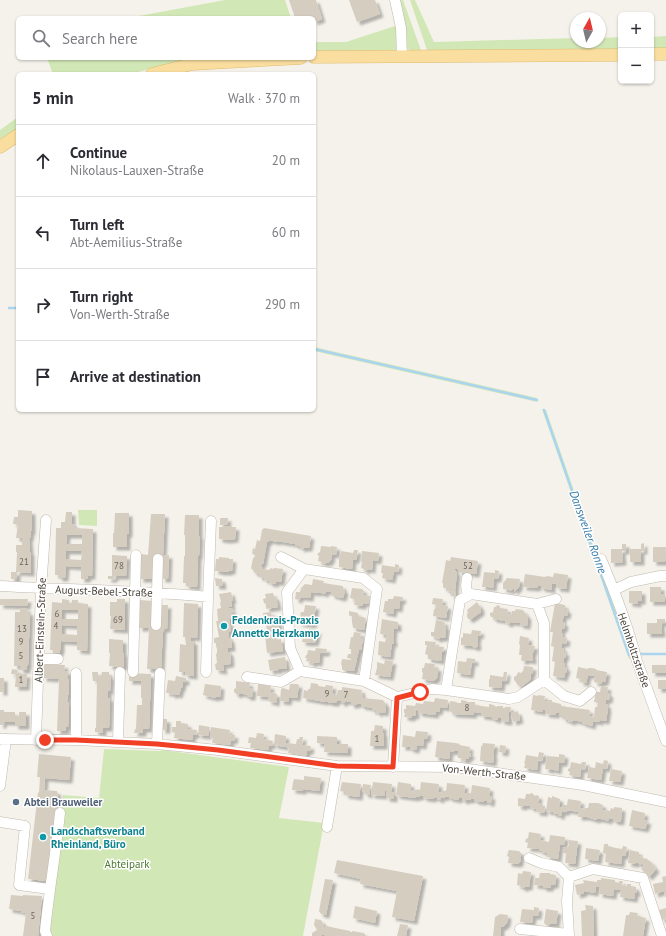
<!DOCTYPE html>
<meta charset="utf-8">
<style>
:root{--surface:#fff;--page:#f7f7f7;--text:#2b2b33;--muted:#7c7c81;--line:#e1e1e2}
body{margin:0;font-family:"PT Sans",sans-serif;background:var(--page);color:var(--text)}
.controls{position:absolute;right:12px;top:12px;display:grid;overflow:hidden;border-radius:6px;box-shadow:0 1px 3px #0004}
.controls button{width:36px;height:36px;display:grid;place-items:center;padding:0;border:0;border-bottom:1px solid var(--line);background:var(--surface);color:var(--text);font:20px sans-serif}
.compass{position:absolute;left:570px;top:12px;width:36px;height:36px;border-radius:50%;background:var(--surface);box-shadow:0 1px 3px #0004;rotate:8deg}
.stop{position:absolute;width:12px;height:12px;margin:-9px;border:3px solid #f13f26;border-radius:50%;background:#fff}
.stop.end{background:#f13f26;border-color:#fff;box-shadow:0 1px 4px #0008}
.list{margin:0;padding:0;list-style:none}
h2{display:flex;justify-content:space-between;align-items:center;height:52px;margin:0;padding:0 16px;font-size:17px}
h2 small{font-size:13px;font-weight:400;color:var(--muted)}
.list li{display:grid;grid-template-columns:26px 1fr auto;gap:12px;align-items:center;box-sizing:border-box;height:72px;padding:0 16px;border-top:1px solid var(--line)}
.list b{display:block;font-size:15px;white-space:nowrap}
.list p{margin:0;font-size:13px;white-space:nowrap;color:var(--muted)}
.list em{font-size:13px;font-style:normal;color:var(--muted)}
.icon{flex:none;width:22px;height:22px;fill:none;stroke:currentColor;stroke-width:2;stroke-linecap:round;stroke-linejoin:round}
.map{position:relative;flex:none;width:666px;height:936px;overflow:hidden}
.search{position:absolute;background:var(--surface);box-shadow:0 1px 3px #0004;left:16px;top:16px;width:300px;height:44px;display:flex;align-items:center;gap:10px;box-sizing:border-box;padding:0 14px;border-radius:6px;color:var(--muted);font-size:15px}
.panel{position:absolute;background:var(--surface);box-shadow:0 1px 3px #0004;left:16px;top:72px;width:300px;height:340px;border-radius:6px}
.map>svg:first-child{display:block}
.green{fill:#d2e7b6}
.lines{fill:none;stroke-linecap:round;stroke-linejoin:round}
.stream{stroke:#abd4ee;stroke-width:2.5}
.building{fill:#d6cdc1;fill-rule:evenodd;filter:url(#shadow)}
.minor-casing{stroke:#c0b9ae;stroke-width:11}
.major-casing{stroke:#e0bb6e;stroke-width:13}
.minor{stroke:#fff;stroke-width:10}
.major{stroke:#fade9f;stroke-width:12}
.route{stroke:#f13f26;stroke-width:5}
.culture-dot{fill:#0f9aa8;stroke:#fff;stroke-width:1.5}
.service-dot{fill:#5c6f8a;stroke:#fff;stroke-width:1.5}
.labels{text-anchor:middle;stroke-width:3;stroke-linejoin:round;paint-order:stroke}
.number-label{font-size:9px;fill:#6c655b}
.street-label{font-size:11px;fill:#494239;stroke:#fff}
.culture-label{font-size:11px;font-weight:bold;fill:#0d838f;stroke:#fff;text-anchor:start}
.service-label{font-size:11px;font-weight:bold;fill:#4e5e75;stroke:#fff;text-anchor:start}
.park-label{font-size:11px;fill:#4c792e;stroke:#fff}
.water-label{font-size:12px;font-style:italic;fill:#337baa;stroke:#fff}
</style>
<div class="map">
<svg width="666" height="936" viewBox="0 0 666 936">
<defs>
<filter id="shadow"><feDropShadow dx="3.5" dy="3.5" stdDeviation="1" flood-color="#0004"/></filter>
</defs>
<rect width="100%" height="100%" fill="#f5f2eb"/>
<path class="green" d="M 225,0 L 285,0 L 291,18 L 128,18 Z
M 397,0 L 403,0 L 422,53 C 414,52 410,52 405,46 Z
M 410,0 L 415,0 L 434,42 L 576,38 L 576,42 L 600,42 L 600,38 L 621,37 L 621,50 L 428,53 Z
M 398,25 L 398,49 L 396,51 L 314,54 L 314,42 L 346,42 Z
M 666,36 L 666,50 L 651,50 L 651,37 Z
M 47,58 L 203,58 L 165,65 L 130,74 L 53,74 Z
M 18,117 L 18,128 L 0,141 L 0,130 Z
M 314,347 L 537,398 L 537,402 L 314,351 Z
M 542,409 L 546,410 L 632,658 L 629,659 Z
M 78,510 L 97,510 L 97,526 L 79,525 Z
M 104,749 L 160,751 L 162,750 L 289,767 L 279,818 L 324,823 L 303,936 L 49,936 L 63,795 L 99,798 Z"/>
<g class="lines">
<path class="stream" d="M 9,308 L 18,308
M 314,349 L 537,400
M 544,410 L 629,655 L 631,655
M 640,654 L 666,654"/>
</g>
<path class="building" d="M 289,0 L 316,0 L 322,19 L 314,22 L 314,18 L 295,18 Z
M 349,0 L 375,0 L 380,14 L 357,22 Z
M 18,510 L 32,511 L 32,531 L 31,531 L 30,538 L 29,538 L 30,552 L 31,552 L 31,573 L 16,572 L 17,552 L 16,552 L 16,545 L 22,545 L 22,538 L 16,538 L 18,524 L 13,524 L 14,517 L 18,517 Z
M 66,512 L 72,512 L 72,524 L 75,525 L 75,528 L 93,529 L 92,576 L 88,576 L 87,579 L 81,579 L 81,567 L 66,566 L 65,578 L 59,578 L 59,575 L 55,575 L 56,528 L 61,528 L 61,522 L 65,522 ZM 67,535 L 82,535 L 82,544 L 66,544 ZM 66,551 L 82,551 L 81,560 L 66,559 Z
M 115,513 L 129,513 L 129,534 L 127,534 L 127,547 L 113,547 L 113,533 L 114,533 Z
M 151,514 L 165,514 L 163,555 L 154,555 L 153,579 L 140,579 L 141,554 L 148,555 Z
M 185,515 L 199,515 L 199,536 L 200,536 L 199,556 L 198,556 L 197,587 L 186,586 L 186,583 L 183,583 L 184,556 L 185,556 L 185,535 L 184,535 Z
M 220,518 L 228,518 L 227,525 L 220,525 Z
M 223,526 L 232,526 L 232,527 L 236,527 L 235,539 L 227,540 L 219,539 L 219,527 L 222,527 Z
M 264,528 L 311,536 L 309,548 L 304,548 L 302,549 L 299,546 L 295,545 L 295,544 L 277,541 L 277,542 L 269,540 L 269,542 L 267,542 L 263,564 L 262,563 L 261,566 L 263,569 L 269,570 L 271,568 L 273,569 L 274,568 L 283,569 L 281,582 L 276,582 L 275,584 L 269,583 L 269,581 L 264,580 L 264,578 L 259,577 L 259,574 L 255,573 L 251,568 L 253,558 L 254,558 L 255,555 L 252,554 L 253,548 L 255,549 L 257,540 L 260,541 L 262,530 Z
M 644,543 L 644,551 L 641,551 L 641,562 L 630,562 L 630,549 L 641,549 L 641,544 Z
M 622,544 L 626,544 L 626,551 L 622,551 L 623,562 L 611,563 L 611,549 L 622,549 Z
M 321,546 L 331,547 L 331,546 L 337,547 L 336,555 L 332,554 L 331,560 L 328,563 L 326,562 L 325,564 L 323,563 L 322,562 L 318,561 L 319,556 L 317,554 L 320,552 Z
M 653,547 L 666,547 L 665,562 L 653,562 Z
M 354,550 L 358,550 L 356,560 L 353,560 L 352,569 L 339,567 L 339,557 L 340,556 L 341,551 L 353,553 Z
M 362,551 L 379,553 L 378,561 L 373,560 L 372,570 L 368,569 L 366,571 L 365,571 L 364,569 L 361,568 L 362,562 L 361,561 Z
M 112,555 L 127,556 L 126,576 L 115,576 L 114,579 L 108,579 L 108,576 L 112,576 Z
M 162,555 L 169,555 L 168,579 L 162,579 Z
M 219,557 L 229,558 L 229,559 L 233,559 L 232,571 L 229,571 L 229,572 L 219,572 L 219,571 L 215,571 L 216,559 L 219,559 Z
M 451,557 L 478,561 L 476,574 L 460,572 L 457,568 L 454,569 L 457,573 L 455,591 L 456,591 L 455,597 L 451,596 L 452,592 L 447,591 L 447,589 L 444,588 L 443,587 L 443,583 L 442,583 L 446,560 L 450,561 Z
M 395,564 L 399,565 L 398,572 L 394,571 L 392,580 L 382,578 L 383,573 L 381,573 L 382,565 L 395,567 Z
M 495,570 L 499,571 L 498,579 L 494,579 L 493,588 L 488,587 L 482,587 L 484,572 L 495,573 Z
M 11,572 L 17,572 L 17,579 L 11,579 Z
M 554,573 L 568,575 L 566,589 L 557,588 L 556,584 L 552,584 L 552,590 L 541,588 L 541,586 L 538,585 L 537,588 L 523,587 L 525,574 L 545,577 L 547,576 L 553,577 Z
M 215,578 L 222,579 L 223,586 L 216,586 Z
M 507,578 L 520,579 L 519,587 L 514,592 L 514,589 L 513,589 L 510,591 L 509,590 L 503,589 L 503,583 Z
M 313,579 L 324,581 L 323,583 L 343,586 L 343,589 L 345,591 L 343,598 L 337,597 L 336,596 L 333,596 L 331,594 L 332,592 L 326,591 L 325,594 L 318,592 L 318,593 L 311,592 L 310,598 L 300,597 L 299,600 L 295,599 L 296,592 L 300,592 L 301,588 L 305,584 L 312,585 Z
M 650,587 L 661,587 L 661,595 L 665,594 L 665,602 L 650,602 Z
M 352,588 L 362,589 L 364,591 L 363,595 L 370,596 L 369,604 L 363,603 L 363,606 L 354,605 L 355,600 L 354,599 L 350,598 Z
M 629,591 L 642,591 L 642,601 L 638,601 L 638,604 L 629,603 Z
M 231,592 L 233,600 L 231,601 L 232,607 L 229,607 L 229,609 L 232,608 L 233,613 L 231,613 L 232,619 L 229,619 L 231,631 L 228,632 L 229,638 L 231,639 L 232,648 L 227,648 L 228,652 L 230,652 L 231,662 L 230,664 L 223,665 L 224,671 L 216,670 L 215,664 L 217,663 L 216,654 L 217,653 L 217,649 L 216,646 L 216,643 L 214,643 L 214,638 L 219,637 L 216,621 L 218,621 L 217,609 L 221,608 L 220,602 L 221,602 L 219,594 Z
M 273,593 L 274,597 L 276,597 L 278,607 L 266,609 L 266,604 L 264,603 L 263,599 L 266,598 L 265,594 Z
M 394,596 L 403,597 L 402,601 L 400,601 L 399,609 L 394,608 L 393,614 L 383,612 L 385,601 L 388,601 L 388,599 L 393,599 Z
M 433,598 L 443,599 L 442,605 L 448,606 L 446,618 L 433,616 L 434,609 L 435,609 L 436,605 L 432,604 Z
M 0,599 L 28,599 L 27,606 L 0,605 Z
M 62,599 L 69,600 L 69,603 L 72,603 L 72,600 L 78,600 L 78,603 L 88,604 L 87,651 L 77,650 L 77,642 L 61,641 L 61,650 L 60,650 L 60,653 L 53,653 L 53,650 L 50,650 L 52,602 L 62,603 ZM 62,610 L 78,610 L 78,619 L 62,619 ZM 62,625 L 77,626 L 77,635 L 62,634 Z
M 117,599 L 125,599 L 125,630 L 110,629 L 111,616 L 110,616 L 110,602 L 117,602 Z
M 140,600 L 153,601 L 152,628 L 160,628 L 161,605 L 168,605 L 167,629 L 163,629 L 161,669 L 147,669 L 149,628 L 139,628 Z
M 477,602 L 481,608 L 481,612 L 471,619 L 468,619 L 467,616 L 467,614 L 468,613 L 467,610 Z
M 184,603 L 198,604 L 197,638 L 191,637 L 191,641 L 194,641 L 194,676 L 185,675 L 185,672 L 179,672 L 180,644 L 186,645 L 185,637 L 183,637 Z
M 555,603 L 565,605 L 565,609 L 568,610 L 567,616 L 564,615 L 562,622 L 565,623 L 564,629 L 562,629 L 561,633 L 563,634 L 562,637 L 567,638 L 566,644 L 562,643 L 561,648 L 564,648 L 563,652 L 566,652 L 565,658 L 564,658 L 563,663 L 565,663 L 564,667 L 567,667 L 566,673 L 565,673 L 564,678 L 553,676 L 555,662 L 552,661 L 554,647 L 551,646 L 553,632 L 550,632 Z
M 305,605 L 316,606 L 313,625 L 299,623 L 301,616 L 300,615 L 301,612 L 304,612 Z
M 497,605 L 500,606 L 500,608 L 508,609 L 507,614 L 511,615 L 512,611 L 515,611 L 516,609 L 523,610 L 528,617 L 527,626 L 520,625 L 520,623 L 510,622 L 510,624 L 505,623 L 506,621 L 493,619 L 493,617 L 491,617 L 490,615 L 490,613 L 493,612 L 494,607 L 496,607 Z
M 20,608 L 27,608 L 27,612 L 30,612 L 28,666 L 27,666 L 27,670 L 20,670 L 20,666 L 14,666 L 15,612 L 20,612 Z
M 349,611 L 358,613 L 358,616 L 366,618 L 364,630 L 353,628 L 352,622 L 352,616 L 350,616 L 349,615 Z
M 271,612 L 272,617 L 279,616 L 280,621 L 278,621 L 279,627 L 272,628 L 269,630 L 267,629 L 266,625 L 264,623 L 263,613 Z
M 382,619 L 398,622 L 398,629 L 394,628 L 393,639 L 394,640 L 394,644 L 392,643 L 390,657 L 378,655 L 379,641 L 385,642 L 386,638 L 386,635 L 380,634 Z
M 657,619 L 665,619 L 665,623 L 661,623 L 662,634 L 647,634 L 647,623 L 657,623 Z
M 436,620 L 445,622 L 444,626 L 446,626 L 445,638 L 440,638 L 438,639 L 437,639 L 435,637 L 431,636 L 431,632 L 434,632 Z
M 309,629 L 318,630 L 315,643 L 311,642 L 311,643 L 302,642 L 303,637 L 301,636 L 302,631 L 308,632 Z
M 472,630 L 481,631 L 480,636 L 478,635 L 477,642 L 478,644 L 478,646 L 475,648 L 472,646 L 461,645 L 461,638 L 463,637 L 463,633 L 471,634 Z
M 354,632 L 361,633 L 360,638 L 363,639 L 361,650 L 359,650 L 354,671 L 347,670 L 344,671 L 342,669 L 342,666 L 341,664 L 342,659 L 351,660 L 352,659 L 347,658 L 348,654 L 351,654 L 351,649 L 349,649 L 351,637 L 353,637 Z
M 274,634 L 275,640 L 281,639 L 283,651 L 267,653 L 265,635 Z
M 520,636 L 529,638 L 528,645 L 535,646 L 532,656 L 533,656 L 533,661 L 527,660 L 525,661 L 522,661 L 521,660 L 522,655 L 519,655 L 520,645 L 519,644 Z
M 109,639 L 123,640 L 123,653 L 124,653 L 124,667 L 109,666 L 110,653 L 109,653 Z
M 425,641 L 436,642 L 435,646 L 444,647 L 443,652 L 442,652 L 441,661 L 428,659 L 428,655 L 425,654 L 427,645 L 425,645 Z
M 316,648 L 327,649 L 326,653 L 320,653 L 319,663 L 314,662 L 313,664 L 311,664 L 311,662 L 306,661 L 307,658 L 305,658 L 306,655 L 307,655 L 308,650 L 315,651 Z
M 285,657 L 287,668 L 279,669 L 277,671 L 276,670 L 270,671 L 268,660 Z
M 467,658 L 475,659 L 475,663 L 472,662 L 470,675 L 457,673 L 458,661 L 466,662 Z
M 385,660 L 393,661 L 390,677 L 375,675 L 377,668 L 377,662 L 384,664 Z
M 425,663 L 435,664 L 434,667 L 438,668 L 437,678 L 433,681 L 422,679 L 423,673 L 422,672 L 422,668 L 424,668 Z
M 44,664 L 65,665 L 64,671 L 68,671 L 68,679 L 69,679 L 69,695 L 68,695 L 67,702 L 69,702 L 68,727 L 66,727 L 66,731 L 57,731 L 59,679 L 43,678 Z
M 652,665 L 666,665 L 666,673 L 652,673 Z
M 524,666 L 533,667 L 532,674 L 531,674 L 530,680 L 521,687 L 519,686 L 514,680 L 514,677 L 517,675 L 518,672 L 521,673 L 523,671 Z
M 578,667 L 588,669 L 588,668 L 592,668 L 596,669 L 596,670 L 607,672 L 605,682 L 602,682 L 602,684 L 594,682 L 595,676 L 588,675 L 586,683 L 580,682 L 581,679 L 576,678 Z
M 12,669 L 18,670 L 17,674 L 27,674 L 26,687 L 15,687 L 16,674 L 11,674 Z
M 92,672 L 98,672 L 98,676 L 101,676 L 102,672 L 109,672 L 109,676 L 111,676 L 110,691 L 108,691 L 108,698 L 110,698 L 109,728 L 103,728 L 103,733 L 95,732 L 95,728 L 96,728 L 97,681 L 93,681 Z
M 504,672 L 507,672 L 506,681 L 502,681 L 501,688 L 489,687 L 489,679 L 490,679 L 490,675 L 503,677 Z
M 129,673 L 151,674 L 149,729 L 143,729 L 143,733 L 134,733 L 135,729 L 136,729 L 137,705 L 142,705 L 142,698 L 141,698 L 141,681 L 129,681 Z
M 176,676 L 186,678 L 186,682 L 183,682 L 182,688 L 181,688 L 179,695 L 175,694 L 174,695 L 172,695 L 171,693 L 166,693 L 168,680 L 175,681 Z
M 0,678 L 4,678 L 4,692 L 0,692 Z
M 658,680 L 666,680 L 666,689 L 658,689 Z
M 236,681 L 250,683 L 249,688 L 253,688 L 252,697 L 247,697 L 247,695 L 245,695 L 244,694 L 240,693 L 238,695 L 236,694 L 234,692 L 234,689 L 236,688 Z
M 311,683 L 318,684 L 318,686 L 325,687 L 326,685 L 333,686 L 332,693 L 334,693 L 334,694 L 337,695 L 338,690 L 342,690 L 342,687 L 362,690 L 361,694 L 363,694 L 363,698 L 383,700 L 386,705 L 385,713 L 380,712 L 378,714 L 376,711 L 372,711 L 372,708 L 361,706 L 361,704 L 357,704 L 355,705 L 351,705 L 351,702 L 345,701 L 344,703 L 341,703 L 341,701 L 337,700 L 336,703 L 332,703 L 328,702 L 325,701 L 325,702 L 303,698 L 304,690 L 308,691 L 308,689 L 310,689 Z
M 205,684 L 221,686 L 220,697 L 216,697 L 215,698 L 203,695 Z
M 258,684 L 271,686 L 270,692 L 277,694 L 276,703 L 268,701 L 269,697 L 257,696 Z
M 290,684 L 297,684 L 299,685 L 297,698 L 289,697 L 288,702 L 280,701 L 281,689 L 283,688 L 289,690 Z
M 601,686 L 608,687 L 607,693 L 610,694 L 609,700 L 606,700 L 605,704 L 608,705 L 607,708 L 608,708 L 606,721 L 600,720 L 600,722 L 593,721 L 592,726 L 582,723 L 582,722 L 573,720 L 573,722 L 568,721 L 568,720 L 563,719 L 563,716 L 559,716 L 560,713 L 556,713 L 556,715 L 545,714 L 546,710 L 543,709 L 543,712 L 531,710 L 533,695 L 538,696 L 538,695 L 545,696 L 544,701 L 547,701 L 547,700 L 552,700 L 552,702 L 561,704 L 561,706 L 590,710 L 589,716 L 594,717 L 595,707 L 597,707 L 598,703 L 594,702 L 596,692 L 600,692 Z
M 435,698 L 448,700 L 447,708 L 440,707 L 439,712 L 436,711 L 435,715 L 419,713 L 418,710 L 415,709 L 416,712 L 416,715 L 414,716 L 412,716 L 412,718 L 404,717 L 405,713 L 404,713 L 404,709 L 406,709 L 406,705 L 415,706 L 416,703 L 423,704 L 424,701 L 434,702 Z
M 461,700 L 467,701 L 467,702 L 475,702 L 475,705 L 489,707 L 489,704 L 494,705 L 496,707 L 498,706 L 503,706 L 503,708 L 505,708 L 505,707 L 511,707 L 510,712 L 509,712 L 508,716 L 509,717 L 509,722 L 501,721 L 501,718 L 498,718 L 498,720 L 493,719 L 491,717 L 481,716 L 481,713 L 474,712 L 473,715 L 453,714 L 452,712 L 449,711 L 450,701 L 457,702 L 457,703 L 461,703 Z
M 0,710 L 4,710 L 4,712 L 15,712 L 15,715 L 19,716 L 19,712 L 26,712 L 26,726 L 15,726 L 15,722 L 3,722 L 3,725 L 0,725 Z
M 518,711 L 520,720 L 513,722 L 511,713 Z
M 162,719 L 167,719 L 167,730 L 162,730 Z
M 176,721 L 181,721 L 181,723 L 188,724 L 188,729 L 197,730 L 196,735 L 193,735 L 192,740 L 174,738 L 175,733 L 172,732 L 172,727 L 176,727 Z
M 199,725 L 210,727 L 208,736 L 198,735 Z
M 375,725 L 383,726 L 383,733 L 384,733 L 384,746 L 370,746 L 371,731 L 374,731 Z
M 211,727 L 230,730 L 229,734 L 235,735 L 234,741 L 231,740 L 230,745 L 212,743 L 213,738 L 210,737 Z
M 416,731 L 428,732 L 427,739 L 424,739 L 423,746 L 417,745 L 416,750 L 410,749 L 410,747 L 402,747 L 403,735 L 415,737 Z
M 257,733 L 264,734 L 263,739 L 273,741 L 272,746 L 269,745 L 268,750 L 250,748 L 251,743 L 248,743 L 249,737 L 256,738 Z
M 275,734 L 286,736 L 285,747 L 274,745 Z
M 317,736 L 337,737 L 337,744 L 348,744 L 348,753 L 324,752 L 325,744 L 317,743 Z
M 299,737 L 303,737 L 302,745 L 311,746 L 310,751 L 307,751 L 306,756 L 288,753 L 289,748 L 286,748 L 287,743 L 296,744 L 297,739 L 300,739 Z
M 437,741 L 455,743 L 460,744 L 459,745 L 470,747 L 469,753 L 471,754 L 471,756 L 469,757 L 468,759 L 466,759 L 465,761 L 462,760 L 462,758 L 458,758 L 458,751 L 454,751 L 454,752 L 450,751 L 449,759 L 435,757 Z
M 483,743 L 495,744 L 493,755 L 494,755 L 493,763 L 480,761 L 481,746 L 482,746 Z
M 500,745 L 506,746 L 505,753 L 499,752 Z
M 539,752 L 544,753 L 542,761 L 538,760 L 537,770 L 524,768 L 525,764 L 524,762 L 525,761 L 526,755 L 538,757 Z
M 39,754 L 71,757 L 69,780 L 45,778 L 44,790 L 57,791 L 58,795 L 48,881 L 28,879 L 38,792 L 39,793 L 40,777 L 37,777 Z
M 559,754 L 565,755 L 564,763 L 559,763 L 558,771 L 551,769 L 551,770 L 545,769 L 547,756 L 559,757 Z
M 604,760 L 608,761 L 607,769 L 603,768 L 601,780 L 587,778 L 589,767 L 595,768 L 596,762 L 603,764 Z
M 571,762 L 581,764 L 582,762 L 586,762 L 585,770 L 581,769 L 580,777 L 569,775 L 570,772 L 568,771 L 568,769 L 570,768 Z
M 611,769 L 622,771 L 620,782 L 609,781 Z
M 304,776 L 321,778 L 319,791 L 303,789 L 303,791 L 292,790 L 293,782 L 294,779 L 304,780 Z
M 342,782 L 361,784 L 359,797 L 345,795 L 345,792 L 340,791 Z
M 373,782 L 392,784 L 391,792 L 394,792 L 394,799 L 386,798 L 387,791 L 385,791 L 384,796 L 371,795 Z
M 398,782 L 411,784 L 411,790 L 417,790 L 417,789 L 420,790 L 421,782 L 439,784 L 438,792 L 442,793 L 442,790 L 446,791 L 447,783 L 465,785 L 464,793 L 471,793 L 472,785 L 490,788 L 489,796 L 492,796 L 491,803 L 487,803 L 488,801 L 484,801 L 483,802 L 475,801 L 474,799 L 471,799 L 470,800 L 466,800 L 466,801 L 462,800 L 462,798 L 459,798 L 458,800 L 449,798 L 449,797 L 445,796 L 445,798 L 441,797 L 441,800 L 437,799 L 437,798 L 434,797 L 433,799 L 424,798 L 423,796 L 420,795 L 420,797 L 416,797 L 416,798 L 400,796 L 396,795 Z
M 363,784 L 371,785 L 369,795 L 365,794 L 365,792 L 362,791 Z
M 531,793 L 532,793 L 535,796 L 536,795 L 539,796 L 538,803 L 541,803 L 541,806 L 545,806 L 544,813 L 536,812 L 537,809 L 531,808 L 530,806 L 524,805 L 524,807 L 518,806 L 518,798 L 525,799 L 526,794 L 530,794 Z
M 552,796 L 560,799 L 559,807 L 563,808 L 563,805 L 567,805 L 568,799 L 581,801 L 580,808 L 584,809 L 585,808 L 588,808 L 589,803 L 598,803 L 603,805 L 602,810 L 606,811 L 606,810 L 610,811 L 611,808 L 614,809 L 614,807 L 622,808 L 621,820 L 620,822 L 614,821 L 613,819 L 609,818 L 609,821 L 601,819 L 597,819 L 596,820 L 587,817 L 578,817 L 579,812 L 567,810 L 566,812 L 562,812 L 561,816 L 558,816 L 558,814 L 553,814 L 553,812 L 546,811 L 548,797 L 552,798 Z
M 632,810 L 645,813 L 644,820 L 648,821 L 645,829 L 629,826 Z
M 529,832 L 541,834 L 540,840 L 549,842 L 550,835 L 565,837 L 564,845 L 560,844 L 558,859 L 547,857 L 547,853 L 542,852 L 542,851 L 539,851 L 539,849 L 527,848 L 528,843 L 525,842 L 526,839 L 528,838 Z
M 568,840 L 578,841 L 575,864 L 565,863 L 566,853 L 563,853 L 563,847 L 567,847 L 569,846 Z
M 604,844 L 608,844 L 608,846 L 616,848 L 622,849 L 623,846 L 627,847 L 625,856 L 622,856 L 621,864 L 605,862 L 606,854 L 603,853 Z
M 586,848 L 600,850 L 598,861 L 585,859 Z
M 509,850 L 519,851 L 521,853 L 520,862 L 518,864 L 508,863 L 509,857 L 507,856 L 508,852 Z
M 630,850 L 639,852 L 639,856 L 642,857 L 645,859 L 646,858 L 652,863 L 653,865 L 656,869 L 649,877 L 641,869 L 644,866 L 641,863 L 640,865 L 637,862 L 635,864 L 628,863 Z
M 337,860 L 423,876 L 414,921 L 392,917 L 397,891 L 360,884 L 361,879 L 334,873 Z
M 523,871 L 531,872 L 529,887 L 525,887 L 525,888 L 523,888 L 521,887 L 521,886 L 517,885 L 518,873 L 522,874 Z
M 540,873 L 550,873 L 550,874 L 556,875 L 555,885 L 551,885 L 550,888 L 543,888 L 543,886 L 534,885 L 535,878 L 539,878 Z
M 666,876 L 666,897 L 665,897 L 664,891 L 655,894 L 653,884 L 663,882 L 662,877 Z
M 601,878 L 615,880 L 615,882 L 619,883 L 619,881 L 623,881 L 622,885 L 627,886 L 627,884 L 631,884 L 631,886 L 636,887 L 636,889 L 637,891 L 637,893 L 635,893 L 634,899 L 620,897 L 621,890 L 618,890 L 614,889 L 613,896 L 599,894 L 600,887 L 596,887 L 595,893 L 584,891 L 584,893 L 577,895 L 575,885 L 584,883 L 583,880 L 597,882 L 597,880 L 601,880 Z
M 325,879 L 333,880 L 326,915 L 321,914 L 319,911 Z
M 11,895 L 23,896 L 23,895 L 42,896 L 38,936 L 23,936 L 26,913 L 21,912 L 21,911 L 9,909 Z
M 585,905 L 593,906 L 594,936 L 582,936 L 581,911 L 586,910 Z
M 355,906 L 377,911 L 375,923 L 353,918 Z
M 534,907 L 539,908 L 538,916 L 533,916 L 532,923 L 520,922 L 522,909 L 534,910 Z
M 666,908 L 666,919 L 662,920 L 659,910 Z
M 546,909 L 558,911 L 556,924 L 550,924 L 548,926 L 546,925 L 544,923 Z
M 630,912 L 638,913 L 637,916 L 646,918 L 643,936 L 623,936 L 626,915 L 629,915 Z
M 500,914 L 508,915 L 507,923 L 503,927 L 501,927 L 501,936 L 493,936 L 495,917 Z
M 315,919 L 321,920 L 324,925 L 324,927 L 325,927 L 326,926 L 350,931 L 350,932 L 352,932 L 352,931 L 364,933 L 366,936 L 324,936 L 324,935 L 322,935 L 322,936 L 312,936 L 312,933 L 317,930 L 314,925 Z
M 400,924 L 408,925 L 406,936 L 397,936 Z"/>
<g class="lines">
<g class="minor-casing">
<path id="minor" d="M 395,0 L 401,28 L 402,57
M 281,557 L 304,569
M 601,559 C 615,592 628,626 637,661 L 666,741
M 467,578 C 466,584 465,589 469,595
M 0,586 C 69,590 139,590 208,597
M 614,590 L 631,582 L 660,576 L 666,576
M 537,604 L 556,599
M 156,625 L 158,559
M 39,659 L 58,659
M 133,672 L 136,555
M 206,672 L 208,597 L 211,521
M 76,673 L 76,740
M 247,677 L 281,682 L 300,671
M 544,680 L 564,696 L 580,701 L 591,692
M 364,681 L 377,589 L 363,578 L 304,569 L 287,592 L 290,648 L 300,671 L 364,681 L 397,697 L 393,767
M 397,697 L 432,689 L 446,690 L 509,699 L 518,697 L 544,680 L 544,623 L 537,604 L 471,594 L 460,600 L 446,690
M 0,739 L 76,740 L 157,744 L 218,750 L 337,766 L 454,767 L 583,785 L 666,802
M 36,740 L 41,589 L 46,520
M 118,742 L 120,672
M 157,744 L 160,673
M 0,786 L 6,739
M 0,822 L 25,826 L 19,885 L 49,889
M 327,827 L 337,766
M 529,858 L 541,863 L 559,867 L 569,877
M 520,929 L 569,934
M 47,936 L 45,931 C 49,891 56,852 60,813
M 569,936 L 567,901 L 569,877 L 593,869 L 643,878 L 662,936"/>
</g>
<g class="major-casing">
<path id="major" d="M 651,54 L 666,54
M 314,57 L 621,55
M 152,74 L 192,64 L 301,58
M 0,147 L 18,135"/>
</g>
<use href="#minor" class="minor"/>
<use href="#major" class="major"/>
</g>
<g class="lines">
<path class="route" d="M 45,740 L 76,740 L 157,744 L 218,750 L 337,766 L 393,767 L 397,698 L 420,692"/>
</g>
<g class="culture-dot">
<circle cx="224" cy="626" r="4"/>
<circle cx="43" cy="837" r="4"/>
</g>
<circle class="service-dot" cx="16" cy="802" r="4"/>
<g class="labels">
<g class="number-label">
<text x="24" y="565">21</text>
<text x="119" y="569">78</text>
<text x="468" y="569">52</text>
<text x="57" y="617">6</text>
<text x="118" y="623">69</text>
<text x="56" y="629">4</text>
<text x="22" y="632">13</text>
<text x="21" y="645">9</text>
<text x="21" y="659">5</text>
<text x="21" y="683">1</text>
<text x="327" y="697">9</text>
<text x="346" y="698">7</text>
<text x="467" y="711">8</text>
<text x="377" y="742">1</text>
<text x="33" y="919">5</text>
</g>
<g class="street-label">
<text transform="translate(104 591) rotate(2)" y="4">August-Bebel-Straße</text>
<text transform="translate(40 630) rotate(-88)" y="4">Albert-Einstein-Straße</text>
<text transform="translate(634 650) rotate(71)" y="4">Helmholtzstraße</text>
<text transform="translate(484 772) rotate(6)" y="4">Von-Werth-Straße</text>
</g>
<g class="culture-label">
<text x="232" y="624">Feldenkrais-Praxis<tspan x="232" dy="13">Annette Herzkamp</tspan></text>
<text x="51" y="835">Landschaftsverband<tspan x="51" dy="13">Rheinland, Büro</tspan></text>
</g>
<g class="service-label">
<text x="24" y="806">Abtei Brauweiler</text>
</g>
<g class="park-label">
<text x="127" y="868">Abteipark</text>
</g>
<g class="water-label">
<text transform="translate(588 532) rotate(70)" y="4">Dansweiler Ronne</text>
</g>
</g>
</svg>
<div class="controls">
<button>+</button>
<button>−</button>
</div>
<svg class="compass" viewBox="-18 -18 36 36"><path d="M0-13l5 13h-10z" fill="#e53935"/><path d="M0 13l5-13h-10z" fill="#7c7c81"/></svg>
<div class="stop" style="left:420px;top:692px"></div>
<div class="stop end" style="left:45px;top:740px"></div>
<div class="search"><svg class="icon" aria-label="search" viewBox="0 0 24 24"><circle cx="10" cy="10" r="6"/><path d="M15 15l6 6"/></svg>Search here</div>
<section class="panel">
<h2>5 min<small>Walk · 370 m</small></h2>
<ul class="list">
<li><svg class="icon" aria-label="ahead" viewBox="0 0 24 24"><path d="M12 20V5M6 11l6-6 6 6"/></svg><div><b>Continue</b><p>Nikolaus-Lauxen-Straße</p></div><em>20 m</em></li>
<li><svg class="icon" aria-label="left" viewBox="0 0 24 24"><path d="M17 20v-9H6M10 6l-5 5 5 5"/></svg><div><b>Turn left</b><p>Abt-Aemilius-Straße</p></div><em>60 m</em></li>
<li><svg class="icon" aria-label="right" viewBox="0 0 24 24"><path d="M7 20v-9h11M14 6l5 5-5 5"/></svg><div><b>Turn right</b><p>Von-Werth-Straße</p></div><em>290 m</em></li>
<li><svg class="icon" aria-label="arrive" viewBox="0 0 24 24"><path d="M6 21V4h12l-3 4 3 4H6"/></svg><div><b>Arrive at destination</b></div></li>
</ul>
</section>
</div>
